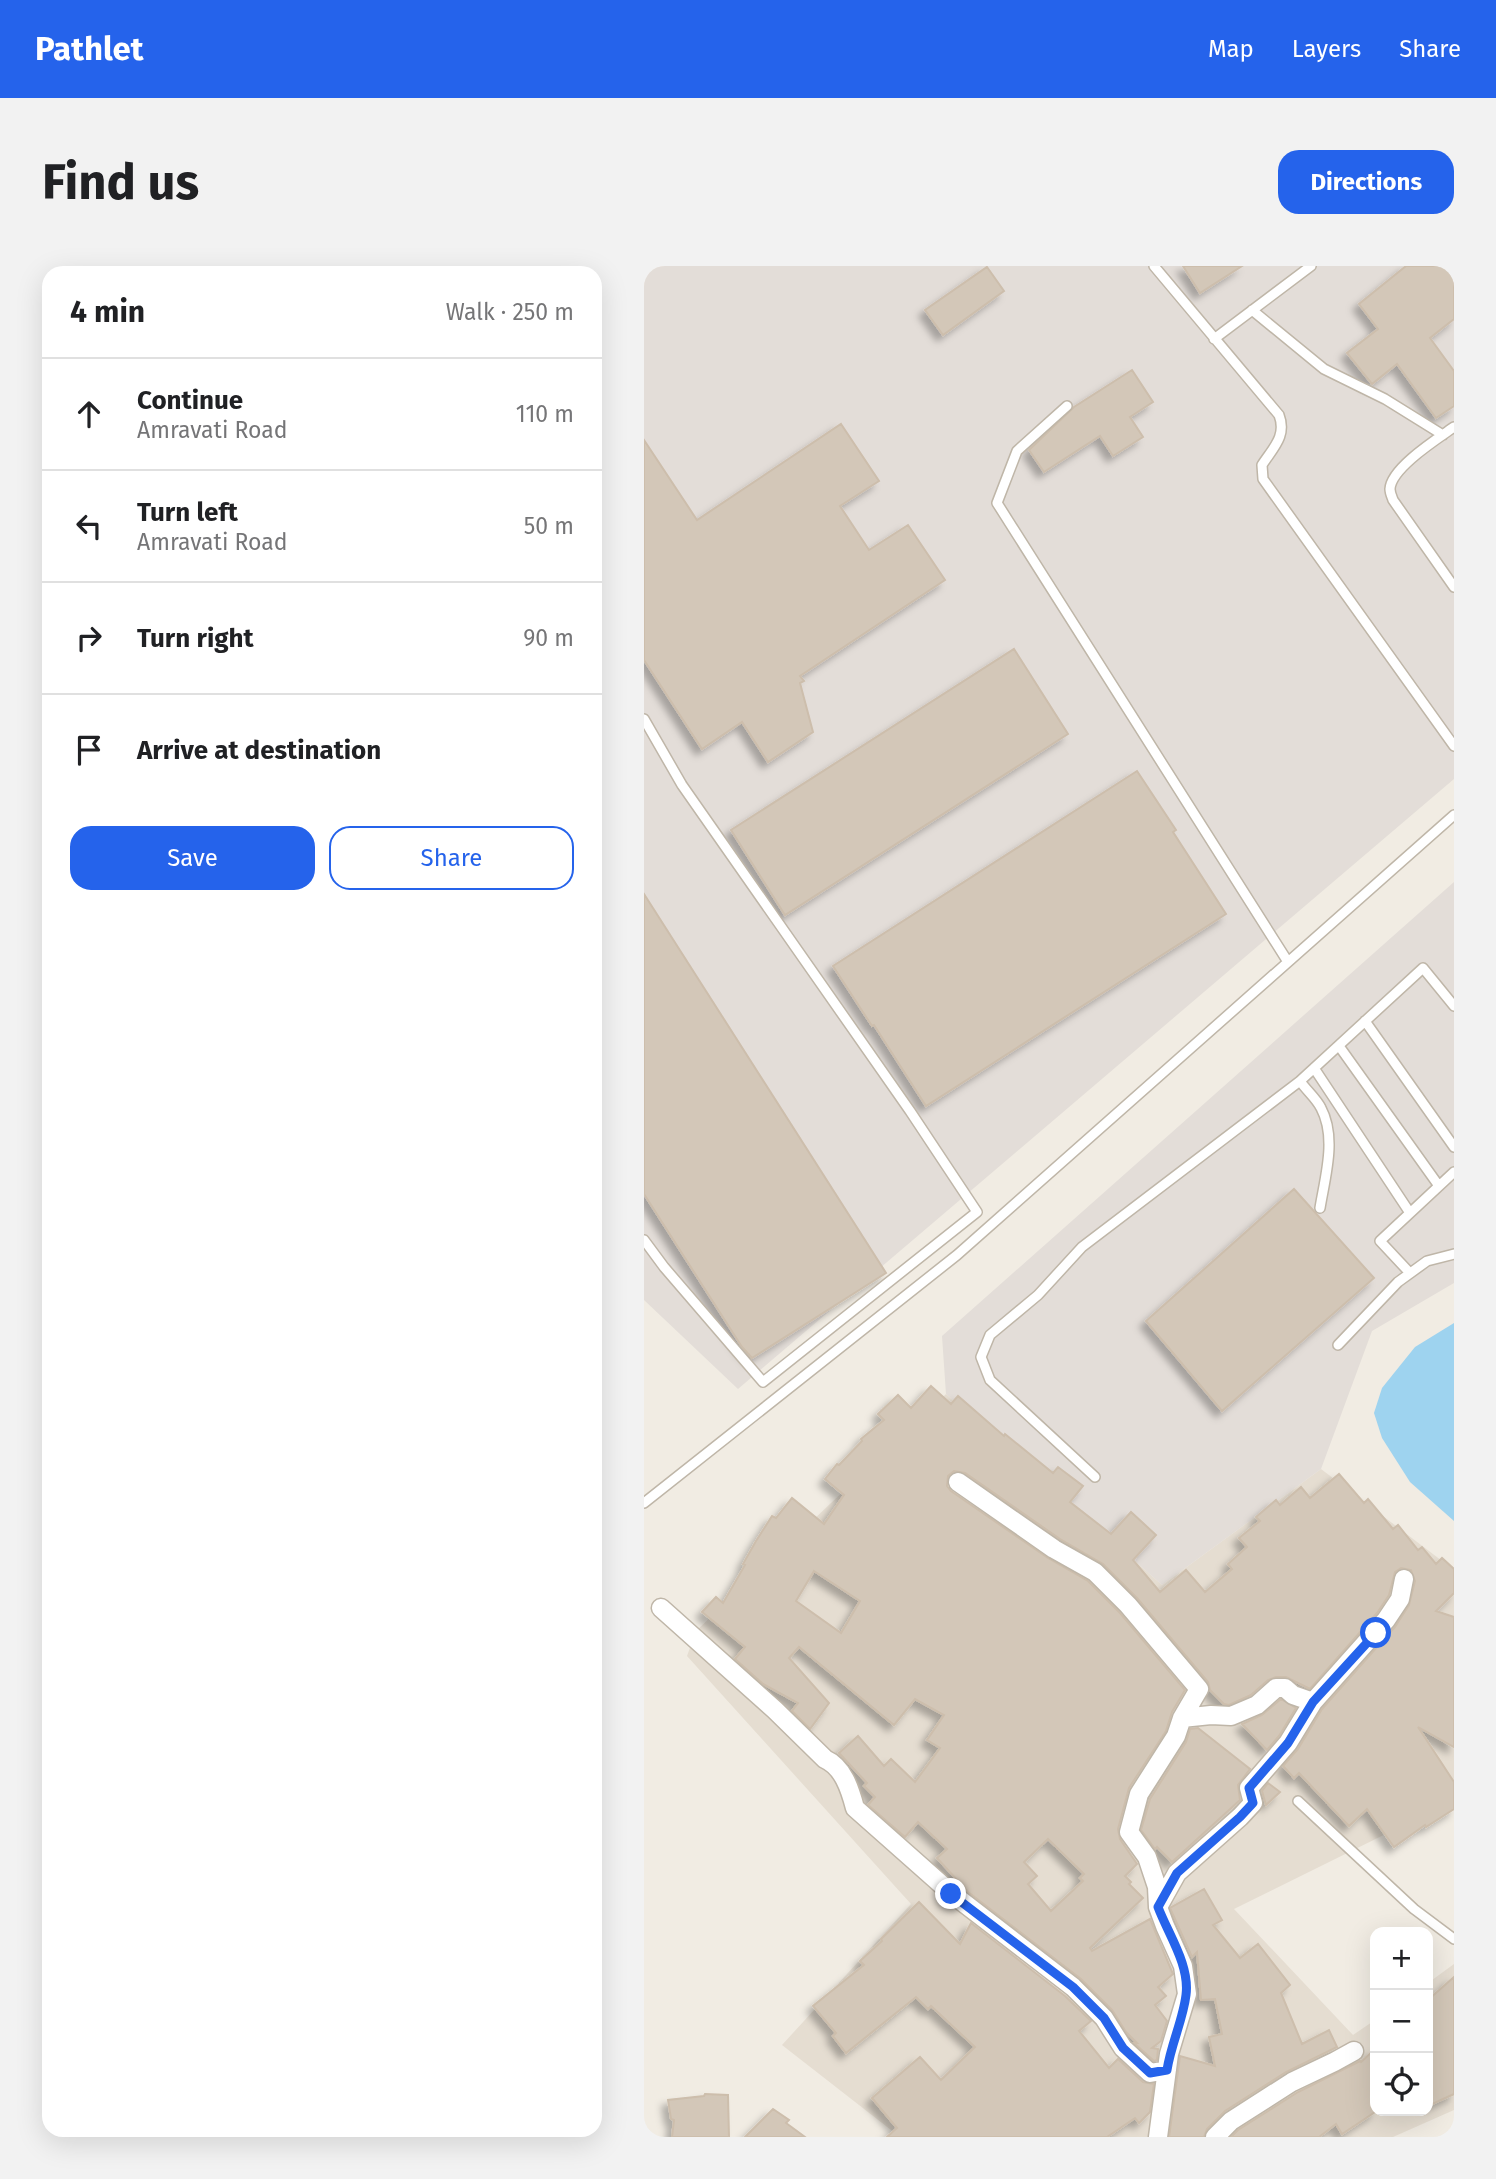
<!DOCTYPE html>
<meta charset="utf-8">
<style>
:root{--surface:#fff;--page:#f2f2f2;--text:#202124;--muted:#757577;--line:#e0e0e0;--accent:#2563eb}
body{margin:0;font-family:"Fira Sans",sans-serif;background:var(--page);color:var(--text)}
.controls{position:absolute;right:21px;bottom:21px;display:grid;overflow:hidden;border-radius:14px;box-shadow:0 7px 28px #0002}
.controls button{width:63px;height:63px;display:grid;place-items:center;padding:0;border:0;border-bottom:2px solid var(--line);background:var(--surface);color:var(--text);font:35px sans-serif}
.stop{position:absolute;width:21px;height:21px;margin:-16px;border:5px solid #2563eb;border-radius:50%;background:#fff}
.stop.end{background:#2563eb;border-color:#fff;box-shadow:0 2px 7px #0008}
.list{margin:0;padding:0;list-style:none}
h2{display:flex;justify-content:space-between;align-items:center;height:91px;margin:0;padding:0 28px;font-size:30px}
h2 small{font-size:23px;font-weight:400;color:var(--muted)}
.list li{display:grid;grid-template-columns:46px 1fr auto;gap:21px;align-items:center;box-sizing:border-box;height:112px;padding:0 28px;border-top:2px solid var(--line)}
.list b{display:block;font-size:26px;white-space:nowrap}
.list p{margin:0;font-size:23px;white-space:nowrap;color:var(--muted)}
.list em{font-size:23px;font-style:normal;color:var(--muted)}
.actions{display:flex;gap:14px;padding:21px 28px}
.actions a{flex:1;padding:16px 0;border:2px solid var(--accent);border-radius:21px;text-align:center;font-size:24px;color:var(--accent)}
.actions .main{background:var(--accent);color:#fff}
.icon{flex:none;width:38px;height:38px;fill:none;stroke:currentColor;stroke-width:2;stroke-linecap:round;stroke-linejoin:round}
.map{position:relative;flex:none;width:810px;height:1871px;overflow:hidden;border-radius:21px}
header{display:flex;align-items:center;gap:42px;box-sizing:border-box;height:98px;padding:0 35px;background:var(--accent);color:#fff}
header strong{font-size:33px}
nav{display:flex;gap:38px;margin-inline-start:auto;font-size:24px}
.intro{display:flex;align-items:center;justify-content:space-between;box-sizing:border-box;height:168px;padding:0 42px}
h1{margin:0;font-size:49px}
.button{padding:18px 32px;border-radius:21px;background:var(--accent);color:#fff;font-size:24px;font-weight:700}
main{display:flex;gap:42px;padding:0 42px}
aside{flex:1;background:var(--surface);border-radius:21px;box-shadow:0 7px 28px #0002}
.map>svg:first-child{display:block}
.residential{fill:#e5ddd1}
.industrial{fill:#e3ddd8}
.water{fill:#9ed3ef}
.building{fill:#d3c7b8;stroke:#cdbeac;stroke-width:2;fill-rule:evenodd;filter:url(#shadow)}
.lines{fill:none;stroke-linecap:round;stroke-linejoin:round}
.service-casing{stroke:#bfb6a8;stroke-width:12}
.minor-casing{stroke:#bfb6a8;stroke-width:21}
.service{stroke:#fff;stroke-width:9}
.minor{stroke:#fff;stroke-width:18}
.route{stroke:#2563eb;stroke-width:9}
</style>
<header>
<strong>Pathlet</strong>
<nav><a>Map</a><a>Layers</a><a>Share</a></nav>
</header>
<div class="intro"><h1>Find us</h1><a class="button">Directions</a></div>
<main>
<aside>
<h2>4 min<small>Walk · 250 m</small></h2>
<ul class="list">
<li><svg class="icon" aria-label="ahead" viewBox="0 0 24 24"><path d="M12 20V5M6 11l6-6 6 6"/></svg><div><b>Continue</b><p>Amravati Road</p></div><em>110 m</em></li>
<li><svg class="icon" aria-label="left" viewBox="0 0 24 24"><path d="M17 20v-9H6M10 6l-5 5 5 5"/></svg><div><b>Turn left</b><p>Amravati Road</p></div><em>50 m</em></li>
<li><svg class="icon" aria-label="right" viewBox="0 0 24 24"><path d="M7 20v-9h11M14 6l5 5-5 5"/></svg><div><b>Turn right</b></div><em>90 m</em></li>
<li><svg class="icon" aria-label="arrive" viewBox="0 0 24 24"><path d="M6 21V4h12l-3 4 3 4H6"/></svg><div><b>Arrive at destination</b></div></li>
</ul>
<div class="actions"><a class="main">Save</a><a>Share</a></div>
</aside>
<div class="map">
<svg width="810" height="1871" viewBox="0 0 810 1871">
<defs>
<filter id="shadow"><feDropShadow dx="-6" dy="6" stdDeviation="3.5" flood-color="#0004"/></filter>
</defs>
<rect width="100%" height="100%" fill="#f1ece3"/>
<path class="residential" d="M 302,1128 L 518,1319 L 677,1203 L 810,1304 L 810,1516 L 770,1554 L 590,1643 L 709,1769 L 731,1754 L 731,1845 L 784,1845 L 784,1717 L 810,1698 L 810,1844 L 749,1871 L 256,1871 L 138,1779 L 267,1638 L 43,1390 L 52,1365 Z"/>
<path class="industrial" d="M 0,0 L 810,0 L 810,513 L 94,1123 L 0,1034 Z
M 810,616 L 810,1017 L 728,1065 L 677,1203 L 518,1319 L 302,1128 L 298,1070 Z"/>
<path class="water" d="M 810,1057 L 810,1255 L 766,1216 L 738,1172 L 730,1147 L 738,1122 L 771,1081 Z"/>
<path class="building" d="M 539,0 L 598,0 L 556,27 Z
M 762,0 L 810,0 L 810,53 L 786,72 L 810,105 L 810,140 L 792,152 L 753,98 L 728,118 L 703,87 L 734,63 L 715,38 Z
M 343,1 L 360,25 L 299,69 L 281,44 Z
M 488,104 L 509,136 L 486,151 L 499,171 L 469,190 L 456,170 L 400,206 L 385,184 L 430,141 Z
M 197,158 L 235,215 L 196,240 L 225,284 L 264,259 L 301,314 L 156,410 L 160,415 L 156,417 L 169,466 L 124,496 L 98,456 L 58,483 L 0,394 L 0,174 L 53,254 Z
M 370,383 L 424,468 L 141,649 L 87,564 Z
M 493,505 L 532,564 L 529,566 L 582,648 L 282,840 L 230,759 L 228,760 L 189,700 Z
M 0,628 L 242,1007 L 108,1092 L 98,1081 L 0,928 Z
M 650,923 L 730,1012 L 578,1145 L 502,1055 Z
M 287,1120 L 307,1138 L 314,1130 L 360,1170 L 361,1168 L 409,1207 L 414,1201 L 439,1220 L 426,1236 L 467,1268 L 487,1246 L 512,1269 L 489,1294 L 516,1326 L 542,1304 L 561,1326 L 588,1303 L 584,1298 L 603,1281 L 595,1272 L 616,1255 L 612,1251 L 632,1234 L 636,1239 L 657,1221 L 666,1232 L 695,1208 L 720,1237 L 724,1233 L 749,1263 L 754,1259 L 774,1284 L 778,1281 L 792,1298 L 798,1292 L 810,1303 L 810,1327 L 792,1345 L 810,1351 L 810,1481 L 774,1461 L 810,1516 L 810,1543 L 782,1561 L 781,1559 L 750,1581 L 723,1543 L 705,1560 L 655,1507 L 650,1512 L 639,1500 L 654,1483 L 678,1443 L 751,1361 L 765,1339 L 771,1315 L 767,1304 L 757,1302 L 751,1306 L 745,1329 L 733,1347 L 666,1423 L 642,1411 L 632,1411 L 624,1414 L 607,1429 L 585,1439 L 580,1438 L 566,1424 L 564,1416 L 493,1332 L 459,1298 L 416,1273 L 321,1207 L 310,1205 L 304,1210 L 303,1220 L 307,1225 L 404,1292 L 444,1315 L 476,1347 L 541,1424 L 528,1446 L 522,1465 L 485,1522 L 474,1563 L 476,1573 L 493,1598 L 481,1610 L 487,1616 L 485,1618 L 499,1632 L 446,1682 L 448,1685 L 506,1653 L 529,1708 L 514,1721 L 522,1730 L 511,1739 L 523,1755 L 517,1775 L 508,1782 L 514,1783 L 513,1794 L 510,1795 L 490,1777 L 493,1777 L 482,1766 L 468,1744 L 437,1713 L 324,1626 L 293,1592 L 303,1583 L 274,1556 L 261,1571 L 224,1539 L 231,1531 L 220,1520 L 223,1517 L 195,1487 L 214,1470 L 240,1500 L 247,1493 L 271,1516 L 296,1482 L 283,1474 L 300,1449 L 271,1433 L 250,1459 L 155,1381 L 145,1392 L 185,1437 L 166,1463 L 148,1445 L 154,1437 L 119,1418 L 91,1393 L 101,1381 L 58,1346 L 72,1331 L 79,1337 L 101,1299 L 99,1298 L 112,1275 L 128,1250 L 132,1252 L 148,1232 L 180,1258 L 200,1229 L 181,1213 L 193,1198 L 195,1199 L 218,1175 L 217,1173 L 240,1154 L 234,1148 L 254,1129 L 267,1142 ZM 170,1305 L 216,1335 L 197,1367 L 152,1335 ZM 404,1573 L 440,1608 L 436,1612 L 439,1615 L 407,1645 L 384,1618 L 393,1610 L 380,1596 Z
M 637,1433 L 652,1442 L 635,1470 L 623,1484 L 598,1458 L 618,1449 Z
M 554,1462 L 606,1503 L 594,1519 L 596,1534 L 528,1596 L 513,1581 L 511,1583 L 497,1564 L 506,1533 L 542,1476 L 546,1463 Z
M 624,1517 L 636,1526 L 622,1539 L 618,1525 Z
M 560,1623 L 578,1654 L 569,1659 L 596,1692 L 614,1678 L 646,1719 L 637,1727 L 658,1778 L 685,1764 L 693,1781 L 642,1806 L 581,1845 L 563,1863 L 560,1871 L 525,1871 L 536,1790 L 571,1800 L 565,1771 L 578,1768 L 571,1733 L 557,1734 L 553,1686 L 548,1691 L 526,1642 Z
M 275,1636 L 316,1678 L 327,1657 L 421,1730 L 447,1755 L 435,1765 L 465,1802 L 474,1793 L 499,1816 L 510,1818 L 506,1846 L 495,1857 L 491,1852 L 463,1871 L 243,1871 L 253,1862 L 228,1832 L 276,1791 L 297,1814 L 331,1781 L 287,1740 L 284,1743 L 272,1731 L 202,1787 L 189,1770 L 192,1767 L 169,1740 L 220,1699 L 216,1695 L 238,1675 L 237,1673 Z
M 810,1711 L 810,1828 L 784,1840 L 784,1734 Z
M 731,1783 L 731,1846 L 698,1868 L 692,1858 L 675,1871 L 587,1871 L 594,1864 L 654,1826 L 716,1795 L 717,1796 Z
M 61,1828 L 84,1829 L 85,1871 L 28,1871 L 30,1854 L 27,1853 L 24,1834 L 60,1830 Z
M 129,1843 L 145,1854 L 142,1857 L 161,1871 L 101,1871 Z"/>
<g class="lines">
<g class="service-casing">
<path id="service" d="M 510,0 L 635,149 C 643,170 629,182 618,199 L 619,213 L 810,480
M 608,44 L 680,103 L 741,133 L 799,169
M 570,73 L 667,0
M 423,140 L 373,185 L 353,237 L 644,696
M 810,161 C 793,173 747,202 746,223 C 746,227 748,231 749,234 L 810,321
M 0,453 L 38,519 L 266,845 L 333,946 L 119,1116 L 20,1001 L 0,974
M 721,755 L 810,881
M 695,780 L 795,920
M 670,802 L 766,947
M 656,815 C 662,824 672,832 677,842 C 693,872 681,911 676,942
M 766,1007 L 736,975 L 810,906
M 694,1079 L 754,1016 L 783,995 L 810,988
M 451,1211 L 346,1114 L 337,1091 L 346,1069 L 394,1029 L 438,981 L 656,815 L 779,702 L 810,740
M 0,1237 L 313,989 L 810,549
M 654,1535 L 770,1643 L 810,1673"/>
</g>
<g class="minor-casing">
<path id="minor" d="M 314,1216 L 410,1283 L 451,1306 L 484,1339 L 555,1423 L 538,1452 L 532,1470 L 495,1528 L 485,1566 L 503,1591 L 513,1621 L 514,1641 L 521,1660 L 539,1700 L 543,1728 L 525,1788 L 514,1871
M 17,1342 L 131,1444 L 181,1493 C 199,1501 206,1523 211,1542 L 307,1627 L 429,1721 L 460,1752 L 479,1782 L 506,1807 L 523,1804
M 538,1452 L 567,1449 L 587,1450 L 613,1439 L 632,1422 L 641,1422 L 649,1429 L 669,1436
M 514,1641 L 533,1607 L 596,1551 L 609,1537 L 605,1522 L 644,1477 L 669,1436 L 742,1354 L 756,1333 L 760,1313
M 571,1871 L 587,1855 L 648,1816 L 690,1796 L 710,1785"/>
</g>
<use href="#service" class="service"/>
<use href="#minor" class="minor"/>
</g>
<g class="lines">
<path class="route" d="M 307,1628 L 429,1721 L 460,1752 L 479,1782 L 506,1807 L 523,1804 C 527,1778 539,1754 542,1729 C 546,1699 524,1668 514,1641 L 533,1607 L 596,1551 L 609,1537 L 605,1522 L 644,1477 L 669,1436 L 732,1367"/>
</g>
</svg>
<div class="controls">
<button>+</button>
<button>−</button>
<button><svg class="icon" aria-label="locate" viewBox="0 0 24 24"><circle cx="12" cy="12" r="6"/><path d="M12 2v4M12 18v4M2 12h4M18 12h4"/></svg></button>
</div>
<div class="stop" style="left:732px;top:1367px"></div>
<div class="stop end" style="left:307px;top:1628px"></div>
</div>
</main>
